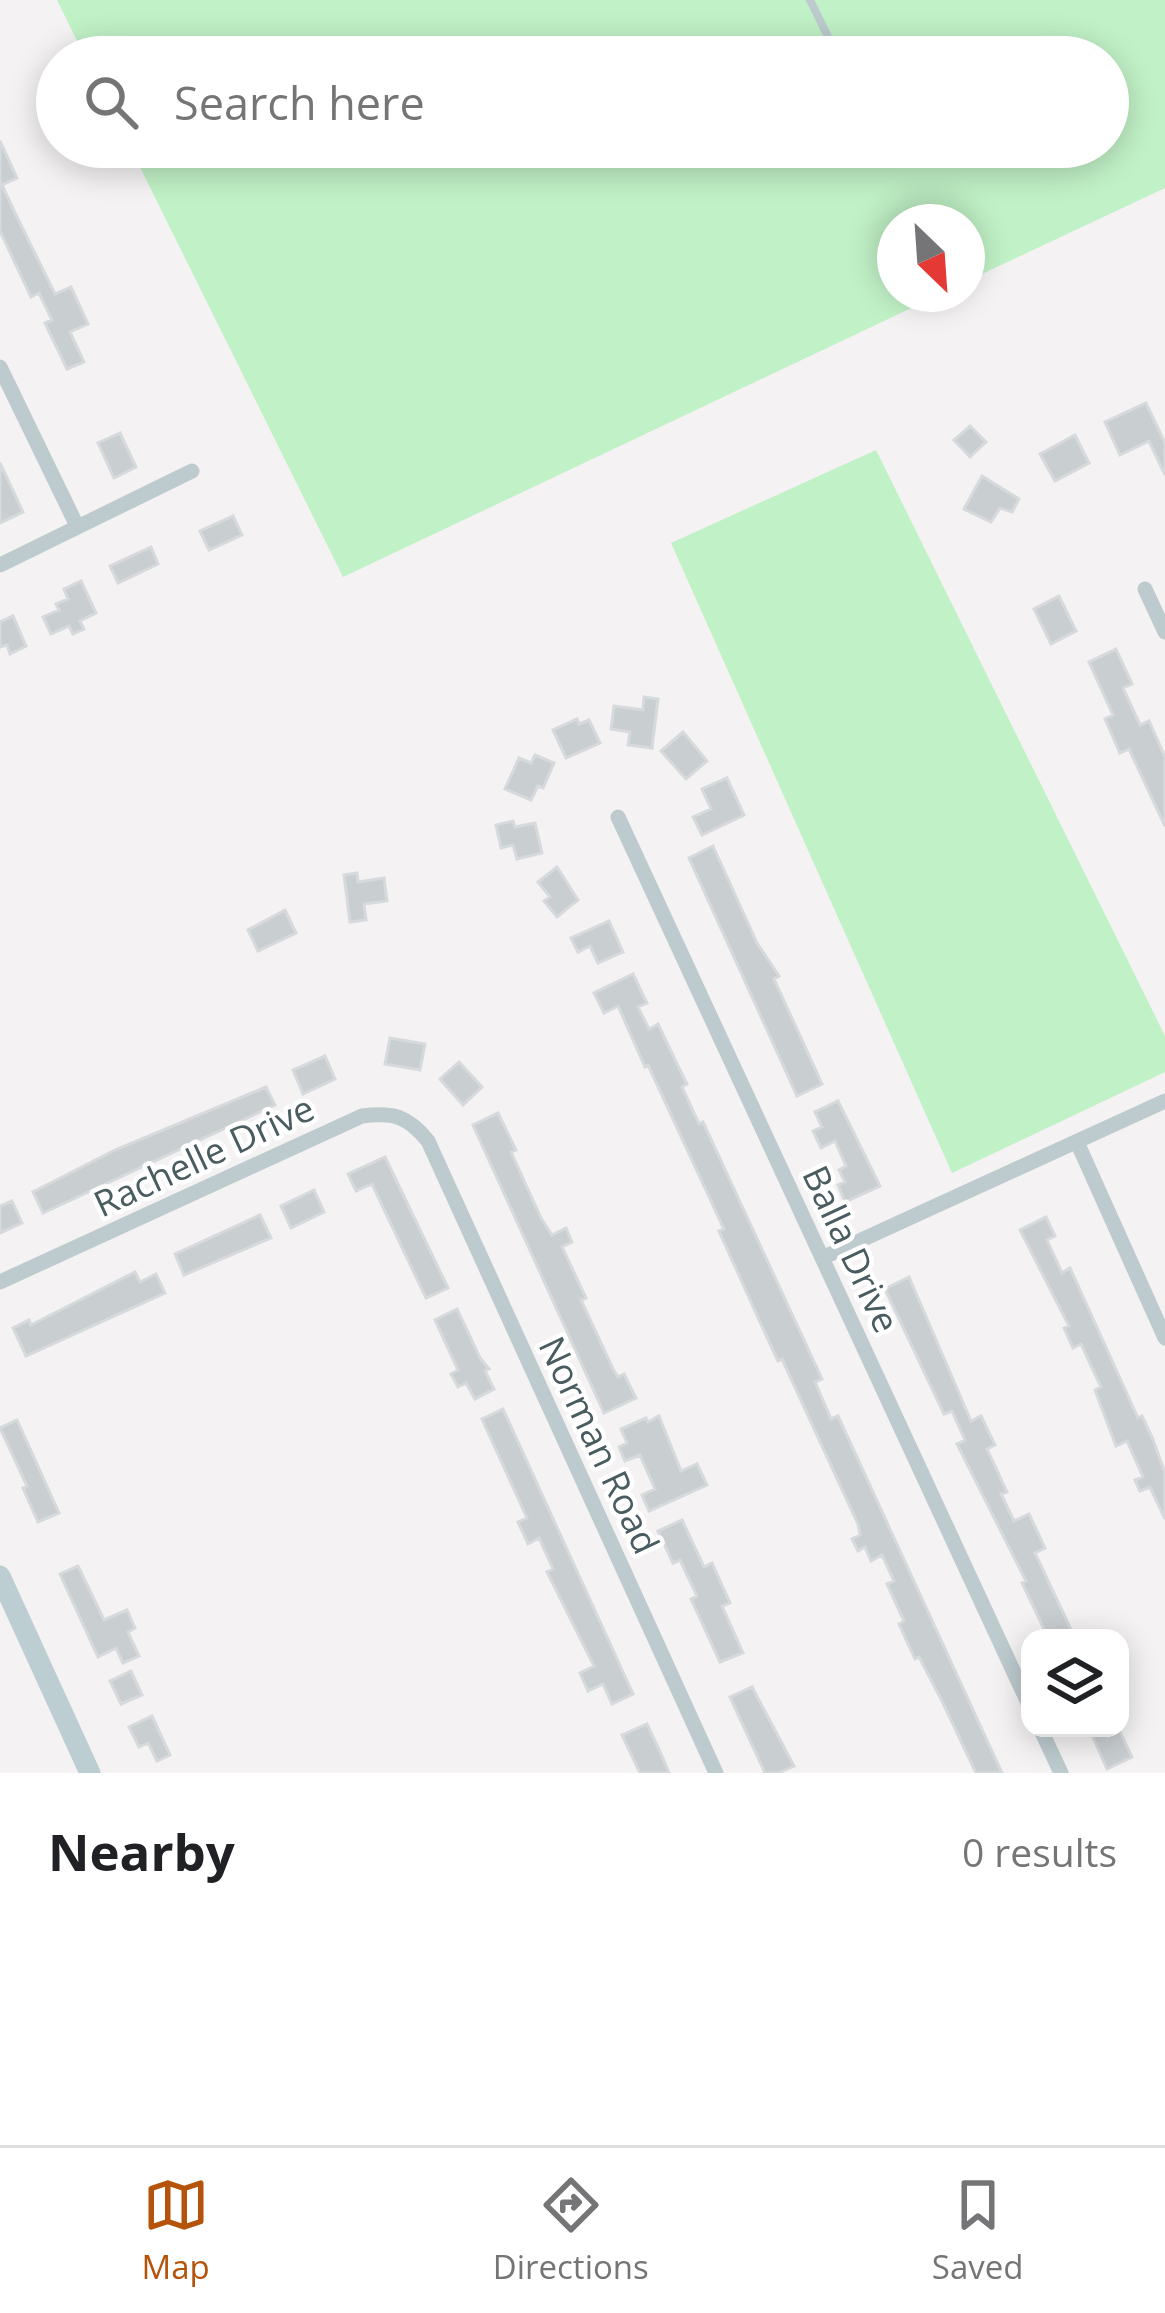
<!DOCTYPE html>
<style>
:root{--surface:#fff;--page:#f6f6f6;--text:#202124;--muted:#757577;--line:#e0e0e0;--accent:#b45309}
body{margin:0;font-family:"Open Sans",sans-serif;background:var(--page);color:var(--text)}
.controls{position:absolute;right:36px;bottom:36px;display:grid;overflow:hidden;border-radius:24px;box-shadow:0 6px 30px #0003}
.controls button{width:108px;height:108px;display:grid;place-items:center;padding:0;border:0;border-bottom:3px solid var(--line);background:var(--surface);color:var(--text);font:60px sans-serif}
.compass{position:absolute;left:877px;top:204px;width:108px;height:108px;border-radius:50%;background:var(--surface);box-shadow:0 6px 30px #0003;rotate:155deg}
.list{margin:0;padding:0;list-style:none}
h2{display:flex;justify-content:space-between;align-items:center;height:156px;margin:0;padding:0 48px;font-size:51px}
h2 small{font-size:39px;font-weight:400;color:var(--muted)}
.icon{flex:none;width:66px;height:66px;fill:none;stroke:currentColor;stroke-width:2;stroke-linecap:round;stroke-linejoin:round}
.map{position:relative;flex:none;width:1165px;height:1773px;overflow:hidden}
.search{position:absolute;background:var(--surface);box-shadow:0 6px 30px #0003;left:36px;right:36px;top:36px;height:132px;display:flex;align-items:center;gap:30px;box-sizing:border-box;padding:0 42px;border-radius:66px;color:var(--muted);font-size:45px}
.sheet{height:372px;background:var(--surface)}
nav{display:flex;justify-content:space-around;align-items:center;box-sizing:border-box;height:168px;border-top:3px solid var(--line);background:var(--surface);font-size:33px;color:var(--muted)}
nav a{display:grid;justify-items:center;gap:6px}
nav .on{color:var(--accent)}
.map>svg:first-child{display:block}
.green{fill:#c1f1c6}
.building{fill:#c9ced1;stroke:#d6dadd;stroke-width:3}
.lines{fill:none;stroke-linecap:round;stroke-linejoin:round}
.service{stroke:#bdcbce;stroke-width:8}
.minor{stroke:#bdcbce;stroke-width:15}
.secondary{stroke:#bdced3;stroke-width:21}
.labels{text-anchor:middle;stroke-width:9;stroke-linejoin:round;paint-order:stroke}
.street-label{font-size:36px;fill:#495c60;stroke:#fff}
</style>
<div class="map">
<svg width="1165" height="1773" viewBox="0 0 1165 1773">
<rect width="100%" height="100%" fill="#f4f2f2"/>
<path class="green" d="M 57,0 L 1165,0 L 1165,188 L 967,281 L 967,222 L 895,222 L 895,294 L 941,294 L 343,577 L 130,147 L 1108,147 L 1108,57 L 85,57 Z
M 876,450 L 1165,1036 L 1165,1072 L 952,1173 L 671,543 Z"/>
<path class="building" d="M 0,141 L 17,178 L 2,185 L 15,213 L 55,294 L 71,287 L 88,324 L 70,332 L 84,362 L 67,369 L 45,323 L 52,320 L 39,293 L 31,297 L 0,231 Z
M 1146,403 L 1165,443 L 1165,475 L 1149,441 L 1120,455 L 1105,422 Z
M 970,426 L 986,442 L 970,457 L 954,440 Z
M 120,433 L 136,467 L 114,478 L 98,443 Z
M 1075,435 L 1089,463 L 1055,481 L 1040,454 Z
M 0,463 L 23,512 L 0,523 Z
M 982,476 L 1019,499 L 1012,512 L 1000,508 L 991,522 L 964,509 Z
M 233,516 L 242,535 L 209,550 L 200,531 Z
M 151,547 L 158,564 L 118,583 L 110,566 Z
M 81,581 L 96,613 L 80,621 L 84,629 L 73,634 L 69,626 L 51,634 L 43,617 L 59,610 L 56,604 L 68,599 L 64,589 Z
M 1059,596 L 1076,631 L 1051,644 L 1034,609 Z
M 13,616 L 26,646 L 10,654 L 7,645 L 0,647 L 0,622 Z
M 1116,649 L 1132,684 L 1123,688 L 1140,725 L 1149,721 L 1165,757 L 1165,826 L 1129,749 L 1120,753 L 1105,719 L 1113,715 L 1089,662 Z
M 644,697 L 658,699 L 652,748 L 628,745 L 630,732 L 611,729 L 614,706 L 643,710 Z
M 577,719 L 579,724 L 589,720 L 600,743 L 566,758 L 553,730 Z
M 683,732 L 707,761 L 686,779 L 661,751 Z
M 535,755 L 554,763 L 543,788 L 538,786 L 531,800 L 505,789 L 519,758 L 531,763 Z
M 727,778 L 744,815 L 702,835 L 693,817 L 711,809 L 702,789 Z
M 513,821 L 515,827 L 535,823 L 542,853 L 517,859 L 513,845 L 501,848 L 496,825 Z
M 713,846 L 757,943 L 779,976 L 774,979 L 822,1084 L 797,1096 L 689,858 Z
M 557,867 L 578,900 L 557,917 L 544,901 L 550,897 L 538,882 Z
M 357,873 L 358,882 L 384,878 L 387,901 L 364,904 L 366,920 L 350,922 L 344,875 Z
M 285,910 L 296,933 L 258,951 L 248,930 Z
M 609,921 L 623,952 L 598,963 L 590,946 L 578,952 L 571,938 Z
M 633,974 L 647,1003 L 638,1007 L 649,1029 L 658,1024 L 680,1070 L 687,1084 L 682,1087 L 699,1124 L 703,1122 L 822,1379 L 815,1382 L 831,1419 L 838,1416 L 1002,1773 L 976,1773 L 943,1703 L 919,1657 L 915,1659 L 899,1624 L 904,1621 L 887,1584 L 894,1581 L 882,1555 L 871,1561 L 865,1547 L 858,1551 L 852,1539 L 860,1535 L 858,1524 L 782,1359 L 778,1361 L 765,1333 L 719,1231 L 724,1229 L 648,1065 L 645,1067 L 618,1006 L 604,1013 L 594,993 Z
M 390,1038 L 425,1044 L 420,1070 L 385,1064 Z
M 325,1056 L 335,1079 L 303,1094 L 293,1070 Z
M 459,1062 L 482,1087 L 463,1105 L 440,1079 Z
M 266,1087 L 275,1105 L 43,1213 L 33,1192 L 115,1150 Z
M 838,1101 L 880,1186 L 845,1202 L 838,1185 L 845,1182 L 839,1170 L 846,1166 L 835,1141 L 821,1148 L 813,1131 L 822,1127 L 815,1112 Z
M 498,1113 L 516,1150 L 511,1152 L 541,1218 L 552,1235 L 566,1228 L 572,1242 L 562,1247 L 586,1298 L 581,1300 L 613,1369 L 618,1377 L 624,1374 L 636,1398 L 604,1413 L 473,1125 Z
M 385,1157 L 448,1288 L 426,1298 L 372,1184 L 356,1191 L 348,1174 Z
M 314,1190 L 324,1212 L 291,1228 L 281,1206 Z
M 12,1201 L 22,1223 L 0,1233 L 0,1206 Z
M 260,1215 L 271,1238 L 184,1275 L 175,1254 Z
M 1046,1217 L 1055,1236 L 1047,1240 L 1062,1273 L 1070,1268 L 1138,1418 L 1142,1416 L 1152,1437 L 1165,1473 L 1165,1519 L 1150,1487 L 1140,1491 L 1135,1480 L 1143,1477 L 1127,1441 L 1116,1446 L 1095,1390 L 1101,1387 L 1081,1344 L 1073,1348 L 1064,1328 L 1069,1326 L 1020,1230 Z
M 135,1272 L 140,1282 L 156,1274 L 165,1293 L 26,1356 L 13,1328 L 29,1320 L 31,1325 Z
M 909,1277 L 971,1421 L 981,1416 L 995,1445 L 987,1449 L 1007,1492 L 1001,1494 L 1014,1521 L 1029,1514 L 1045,1548 L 1035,1553 L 1075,1638 L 1041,1638 L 1047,1635 L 1022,1583 L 1026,1581 L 957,1444 L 965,1440 L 952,1411 L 944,1414 L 885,1289 Z
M 457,1309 L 480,1358 L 489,1369 L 485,1371 L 494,1389 L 475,1399 L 466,1383 L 458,1387 L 451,1374 L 458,1370 L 435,1320 Z
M 503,1409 L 633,1694 L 612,1704 L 603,1684 L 588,1691 L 580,1673 L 594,1666 L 547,1572 L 553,1569 L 539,1538 L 528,1544 L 518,1522 L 527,1518 L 482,1419 Z
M 659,1416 L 681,1471 L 697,1464 L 707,1485 L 649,1511 L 642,1495 L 655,1489 L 640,1455 L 625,1461 L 619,1447 L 627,1443 L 621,1429 L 646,1418 L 648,1422 Z
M 17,1420 L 59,1513 L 38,1522 L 23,1488 L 27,1486 L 0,1428 Z
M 682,1520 L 704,1567 L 712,1563 L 730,1603 L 722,1606 L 743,1653 L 720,1662 L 691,1599 L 697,1596 L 680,1560 L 673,1563 L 658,1531 Z
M 78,1566 L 104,1620 L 127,1610 L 135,1628 L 128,1632 L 139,1656 L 123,1663 L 116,1648 L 98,1657 L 60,1574 Z
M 131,1671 L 142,1695 L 121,1704 L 110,1681 Z
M 752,1687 L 794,1766 L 778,1773 L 765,1773 L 730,1697 Z
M 152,1716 L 170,1755 L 157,1761 L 148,1743 L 139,1747 L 129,1727 Z
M 647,1724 L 662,1756 L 669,1773 L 640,1773 L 622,1735 Z
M 1111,1728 L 1118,1728 L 1132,1757 L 1107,1769 L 1093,1737 Z"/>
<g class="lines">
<path class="service" d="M 810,0 L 838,57
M 882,147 L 890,164"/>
<path class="minor" d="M 0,367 L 77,526
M 0,565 L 192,471
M 1145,589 L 1165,632
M 618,817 L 1030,1707
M 1077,1142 L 1165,1338
M 822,1258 L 1165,1101
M 0,1282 L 362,1116 C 393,1112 408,1116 428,1141 L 716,1773
M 1040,1728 L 1061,1773"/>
<path class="secondary" d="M 0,1576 L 90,1773"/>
</g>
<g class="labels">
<g class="street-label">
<text transform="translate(204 1156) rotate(-25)" y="13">Rachelle Drive</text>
<text transform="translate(851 1249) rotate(65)" y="13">Balla Drive</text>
<text transform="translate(599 1445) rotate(65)" y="13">Norman Road</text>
</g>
</g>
</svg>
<div class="controls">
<button><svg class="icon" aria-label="layers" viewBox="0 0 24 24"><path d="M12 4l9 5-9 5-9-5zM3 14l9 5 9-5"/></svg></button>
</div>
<svg class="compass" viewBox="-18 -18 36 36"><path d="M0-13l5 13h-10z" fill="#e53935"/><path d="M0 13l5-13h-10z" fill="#757577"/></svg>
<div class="search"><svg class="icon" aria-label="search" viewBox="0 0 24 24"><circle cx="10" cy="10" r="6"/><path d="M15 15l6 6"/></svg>Search here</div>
</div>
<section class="sheet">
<h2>Nearby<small>0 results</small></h2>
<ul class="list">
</ul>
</section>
<nav>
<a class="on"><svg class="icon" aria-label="map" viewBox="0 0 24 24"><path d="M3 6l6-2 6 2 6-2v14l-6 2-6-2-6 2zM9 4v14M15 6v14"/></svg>Map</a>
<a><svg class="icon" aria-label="directions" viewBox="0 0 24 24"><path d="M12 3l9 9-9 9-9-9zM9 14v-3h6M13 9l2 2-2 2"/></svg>Directions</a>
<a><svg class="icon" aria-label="saved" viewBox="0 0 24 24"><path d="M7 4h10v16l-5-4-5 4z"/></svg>Saved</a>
</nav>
